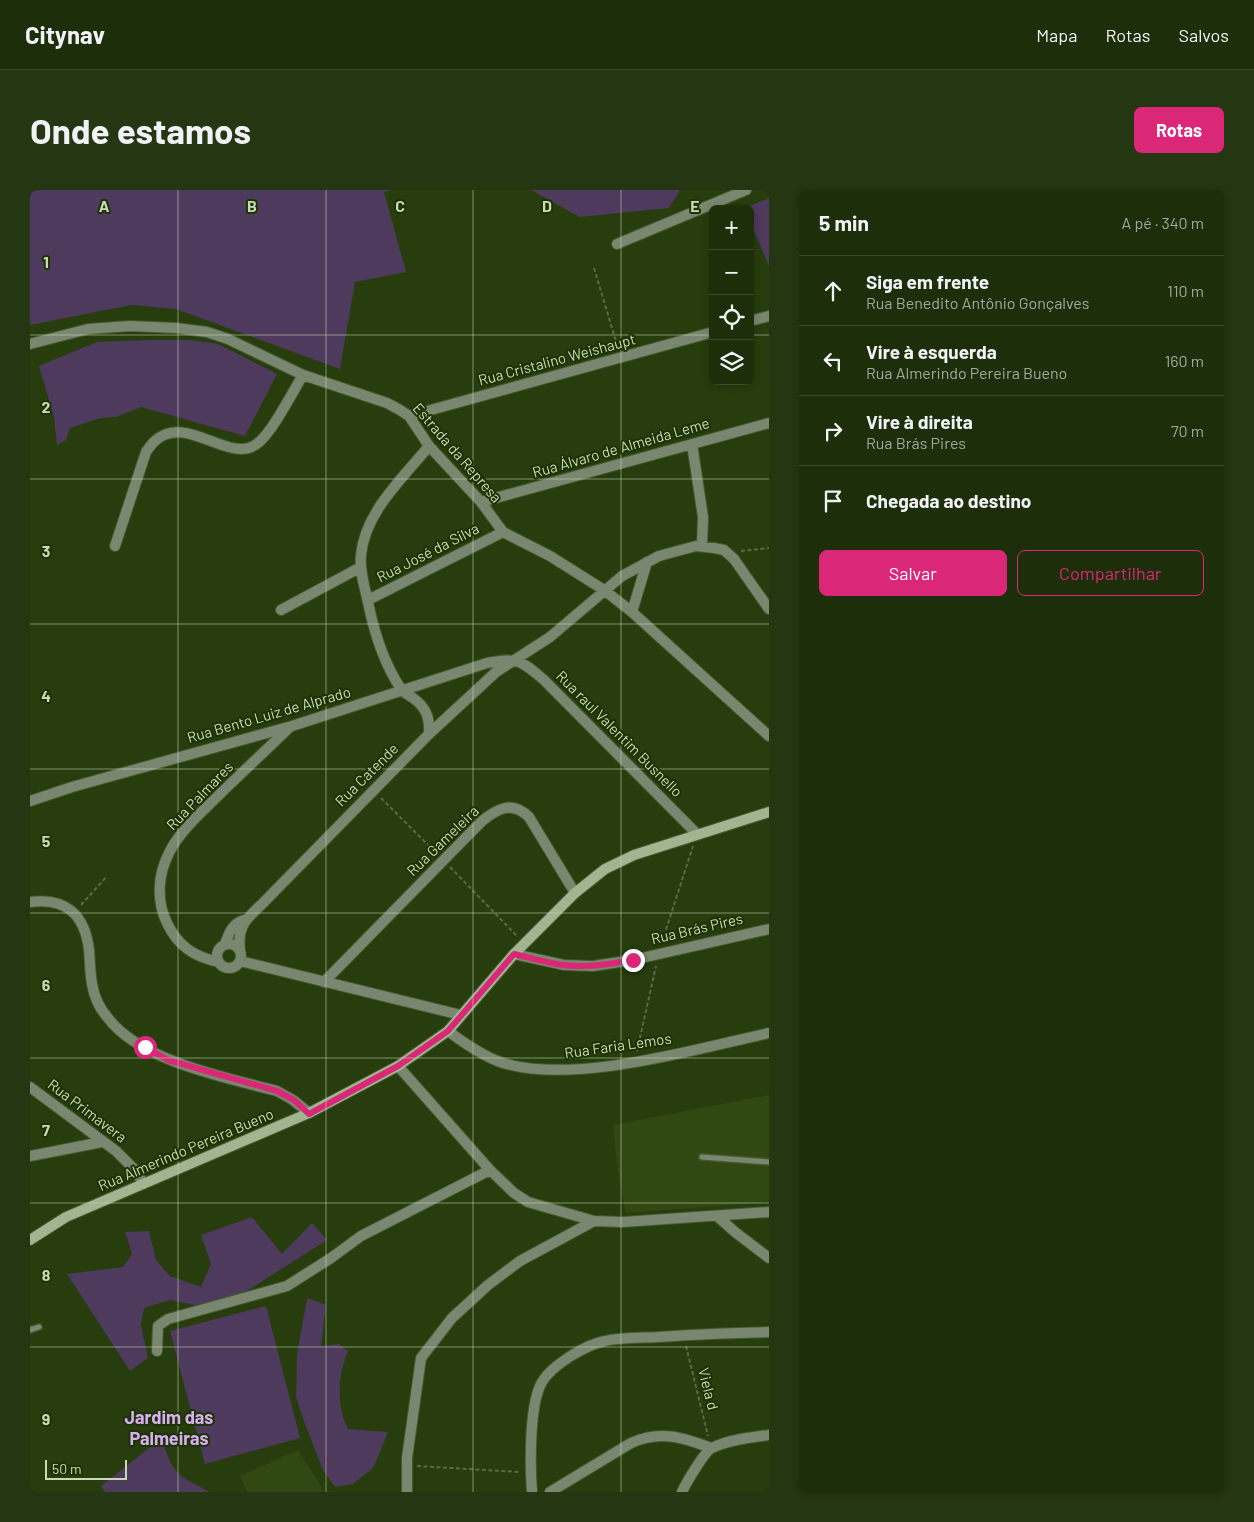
<!DOCTYPE html>
<html lang="pt">
<meta charset="utf-8">
<style>
:root{--surface:#1d2e0a;--page:#253613;--text:#f1f3f6;--muted:#a0a89c;--line:#3b4a2b;--accent:#db2777}
body{margin:0;font-family:Barlow,sans-serif;background:var(--page);color:var(--text)}
.controls{position:absolute;right:15px;top:15px;display:grid;overflow:hidden;border-radius:8px;box-shadow:0 2px 8px #0003}
.controls button{width:45px;height:45px;display:grid;place-items:center;padding:0;border:0;border-bottom:1px solid var(--line);background:var(--surface);color:var(--text);font:25px sans-serif}
.scale{position:absolute;left:15px;bottom:12px;width:82px;box-sizing:border-box;padding-left:5px;border:2px solid #c8d9b9;border-top:0;font-size:14px;line-height:18px;white-space:nowrap;color:#c8d9b9;-webkit-text-stroke:4px #1d3201;paint-order:stroke}
.stop{position:absolute;width:15px;height:15px;margin:-11px;border:4px solid #db2777;border-radius:50%;background:#fff}
.stop.end{background:#db2777;border-color:#fff;box-shadow:0 1px 5px #0008}
.list{margin:0;padding:0;list-style:none}
h2{display:flex;justify-content:space-between;align-items:center;height:65px;margin:0;padding:0 20px;font-size:21px}
h2 small{font-size:16px;font-weight:400;color:var(--muted)}
.list li{display:grid;grid-template-columns:32px 1fr auto;gap:15px;align-items:center;box-sizing:border-box;height:70px;padding:0 20px;border-top:1px solid var(--line)}
.list b{display:block;font-size:19px;white-space:nowrap}
.list p{margin:0;font-size:16px;white-space:nowrap;color:var(--muted)}
.list em{font-size:16px;font-style:normal;color:var(--muted)}
.actions{display:flex;gap:10px;padding:15px 20px}
.actions a{flex:1;padding:11px 0;border:1px solid var(--accent);border-radius:8px;text-align:center;font-size:18px;color:var(--accent)}
.actions .main{background:var(--accent);color:#fff}
.icon{flex:none;width:28px;height:28px;fill:none;stroke:currentColor;stroke-width:2;stroke-linecap:round;stroke-linejoin:round}
.map{position:relative;flex:none;width:739px;height:1302px;overflow:hidden;border-radius:8px}
header{display:flex;align-items:center;gap:30px;box-sizing:border-box;height:70px;padding:0 25px;background:var(--surface);border-bottom:1px solid var(--line)}
header strong{font-size:24px}
nav{display:flex;gap:28px;margin-inline-start:auto;font-size:18px}
.intro{display:flex;align-items:center;justify-content:space-between;box-sizing:border-box;height:120px;padding:0 30px}
h1{margin:0;font-size:35px}
.button{padding:12px 22px;border-radius:8px;background:var(--accent);color:#fff;font-size:18px;font-weight:700}
main{display:flex;gap:30px;padding:0 30px}
aside{flex:1;background:var(--surface);border-radius:8px;box-shadow:0 2px 8px #0003}
.map>svg:first-child{display:block}
.built{fill:#304812}
.green{fill:#4e3a5c}
.lines{fill:none;stroke-linecap:round;stroke-linejoin:round}
.service-casing{stroke:#44592c;stroke-width:8}
.minor-casing{stroke:#44592c;stroke-width:12}
.secondary-casing{stroke:#44592c;stroke-width:12}
.path{stroke:#576c41;stroke-width:2;stroke-dasharray:4 2.5;stroke-linecap:butt}
.service{stroke:#7a8770;stroke-width:5}
.minor{stroke:#7a8770;stroke-width:10}
.secondary{stroke:#a1b590;stroke-width:10}
.route{stroke:#db2777;stroke-width:6}
.grid{fill:none;stroke:#c8d9b9;stroke-width:1;stroke-opacity:0.55}
.labels{text-anchor:middle;stroke-width:4;stroke-linejoin:round;paint-order:stroke}
.street-label{font-size:15px;fill:#c8d9b9;stroke:#1d3201}
.quarter-label{font-size:18px;font-weight:bold;fill:#d5aff1;stroke:#1d3201}
.grid-label{font-size:16px;text-anchor:middle;font-weight:bold;fill:#c8d9b9;stroke:#1d3201;stroke-width:4;stroke-linejoin:round;paint-order:stroke}
</style>
<header>
<strong>Citynav</strong>
<nav><a>Mapa</a><a>Rotas</a><a>Salvos</a></nav>
</header>
<div class="intro"><h1>Onde estamos</h1><a class="button">Rotas</a></div>
<main>
<div class="map">
<svg width="739" height="1302" viewBox="0 0 739 1302">
<rect width="100%" height="100%" fill="#273d0d"/>
<path class="built" d="M 739,905 L 739,1012 L 596,1023 L 588,982 L 583,935 Z
M 268,1260 L 294,1301 L 305,1302 L 217,1302 L 210,1286 Z"/>
<path class="green" d="M 0,0 L 362,0 L 354,2 L 376,82 L 325,92 L 310,179 L 146,119 L 101,115 L 0,135 Z
M 501,0 L 650,0 L 639,18 L 550,27 Z
M 739,8 L 739,76 L 720,31 L 720,19 L 715,18 Z
M 117,150 L 160,150 L 188,154 L 247,184 L 215,246 L 111,217 L 86,227 L 71,228 L 40,238 L 36,250 L 27,255 L 24,227 L 9,176 L 67,152 Z
M 222,1027 L 252,1064 L 282,1033 L 297,1050 L 209,1106 L 174,1117 L 140,1110 L 114,1118 L 111,1135 L 118,1168 L 100,1181 L 37,1084 L 93,1077 L 102,1064 L 95,1042 L 119,1041 L 126,1070 L 140,1086 L 171,1097 L 181,1074 L 171,1045 Z
M 277,1108 L 296,1115 L 291,1156 L 309,1154 L 318,1161 C 308,1184 306,1216 318,1239 L 358,1242 L 344,1277 L 323,1294 L 305,1297 L 293,1280 L 275,1234 L 266,1207 L 267,1164 Z
M 236,1116 L 270,1248 L 175,1274 L 140,1141 Z
M 132,1248 C 142,1285 149,1286 180,1302 L 75,1302 L 71,1296 Z"/>
<g class="lines">
<g class="service-casing">
<path id="service" d="M 672,967 L 739,972
M 0,1140 L 9,1137"/>
</g>
<g class="minor-casing">
<path id="minor" d="M 587,54 L 716,0
M 720,131 L 739,126
M 0,154 L 58,139 L 100,136 L 146,138 L 177,142 L 198,149 L 273,185 L 357,213 L 370,220 L 379,226 L 399,256 L 451,312 L 473,342 L 520,366 L 574,400 L 602,422 L 739,546
M 379,226 L 683,142
M 662,254 L 673,327 L 672,356
M 399,256 C 373,288 335,322 331,365 C 329,382 336,401 339,417 C 345,445 355,475 371,499 C 374,503 379,505 383,508 C 396,517 400,528 399,544
M 451,312 L 739,233
M 85,356 L 116,262 C 119,258 122,253 126,250 C 157,223 201,276 228,253 C 243,241 262,203 273,185
M 338,410 L 473,342
M 251,420 L 331,377
M 602,422 L 617,372
M 0,611 L 42,597 L 262,536 L 457,473 C 487,467 491,470 514,490 L 667,644
M 0,712 C 36,707 55,725 59,760 C 60,771 60,783 62,794 C 64,806 70,819 78,828 C 110,871 197,888 247,901 L 263,910 L 279,923
M 195,754 C 199,743 202,734 214,730
M187 766a12 12 0 1 1 24 0a12 12 0 1 1-24 0Z
M 210,761 C 207,736 216,729 233,713 L 399,544 L 466,482 L 520,447 L 592,386 L 629,366 L 651,360 L 666,356 L 684,358 L 694,360 L 704,369 L 739,419
M 484,764 L 534,775 L 563,776 L 603,770 L 739,739
M 210,771 L 431,825
M 189,772 C 164,767 148,756 137,733 C 126,711 128,684 139,663 C 149,641 177,617 194,600 C 216,579 238,558 260,537
M 294,792 L 452,631 C 467,619 482,610 499,627 L 545,703
M 418,841 C 434,853 451,865 470,872 C 541,896 666,859 739,843
M 368,876 L 460,980 L 484,1003 L 498,1012 L 564,1031 L 593,1032 L 739,1022
M 0,897 L 86,961 L 107,982 L 113,994
M 0,966 L 72,952
M 687,1026 L 705,1042 L 739,1068
M 127,1161 L 128,1136 L 138,1129 L 257,1096 L 301,1068 L 331,1046 L 460,980
M 377,1302 L 377,1268 L 391,1168 L 422,1128 L 458,1095 L 490,1071 L 564,1031
M 502,1302 C 500,1276 499,1214 512,1192 C 522,1175 555,1155 575,1151 C 592,1147 611,1148 628,1147 C 665,1144 702,1143 739,1142
M 520,1302 L 601,1253 C 630,1240 652,1247 681,1258
M 652,1302 C 656,1293 675,1261 682,1258 C 697,1250 722,1247 739,1245"/>
</g>
<g class="secondary-casing">
<path id="secondary" d="M 0,1050 L 36,1027 L 279,923 L 368,876 L 418,841 L 484,764 L 545,703 L 575,679 L 604,665 L 739,622"/>
</g>
<path class="path" d="M 564,78 L 588,158
M 711,361 L 739,358
M 351,608 L 406,663
M 420,677 L 488,747
M 51,715 L 77,686
M 632,752 L 663,656
M 607,861 L 626,776
M 656,1156 L 678,1246
M 387,1276 L 490,1282"/>
<use href="#service" class="service"/>
<use href="#minor" class="minor"/>
<use href="#secondary" class="secondary"/>
</g>
<g class="lines">
<path class="route" d="M 115,857 L 138,870 L 247,901 L 264,910 L 279,924 L 368,876 L 418,841 L 484,764 C 505,769 527,776 549,776 C 567,777 585,773 603,770"/>
</g>
<path class="grid" d="M 148,0 L 148,1302M 296,0 L 296,1302M 443,0 L 443,1302M 591,0 L 591,1302M 0,145 L 683,145M 720,145 L 739,145M 0,289 L 739,289M 0,434 L 739,434M 0,579 L 739,579M 0,723 L 739,723M 0,868 L 739,868M 0,1013 L 739,1013M 0,1157 L 739,1157"/>
<g class="labels">
<g class="street-label">
<text transform="translate(527 170) rotate(-15)" y="5">Rua Cristalino Weishaupt</text>
<text transform="translate(591 258) rotate(-16)" y="5">Rua Álvaro de Almeida Leme</text>
<text transform="translate(427 263) rotate(49)" y="5">Estrada da Represa</text>
<text transform="translate(398 363) rotate(-27)" y="5">Rua José da Silva</text>
<text transform="translate(239 525) rotate(-16)" y="5">Rua Bento Luiz de Alprado</text>
<text transform="translate(589 544) rotate(45)" y="5">Rua raul Valentim Busnello</text>
<text transform="translate(337 585) rotate(-45)" y="5">Rua Catende</text>
<text transform="translate(170 606) rotate(-46)" y="5">Rua Palmares</text>
<text transform="translate(413 651) rotate(-44)" y="5">Rua Gameleira</text>
<text transform="translate(667 739) rotate(-13)" y="5">Rua Brás Pires</text>
<text transform="translate(588 856) rotate(-8)" y="5">Rua Faria Lemos</text>
<text transform="translate(57 921) rotate(37)" y="5">Rua Primavera</text>
<text transform="translate(156 960) rotate(-23)" y="5">Rua Almerindo Pereira Bueno</text>
<text transform="translate(678 1199) rotate(76)" y="5">Viela d</text>
</g>
<g class="quarter-label">
<text x="139" y="1234">Jardim das<tspan x="139" dy="21">Palmeiras</tspan></text>
</g>
</g>
<g class="grid-label">
<text x="74" y="22">A</text>
<text x="222" y="22">B</text>
<text x="370" y="22">C</text>
<text x="517" y="22">D</text>
<text x="665" y="22">E</text>
<text x="16" y="78">1</text>
<text x="16" y="223">2</text>
<text x="16" y="367">3</text>
<text x="16" y="512">4</text>
<text x="16" y="657">5</text>
<text x="16" y="801">6</text>
<text x="16" y="946">7</text>
<text x="16" y="1091">8</text>
<text x="16" y="1235">9</text>
</g>
</svg>
<div class="controls">
<button>+</button>
<button>−</button>
<button><svg class="icon" aria-label="locate" viewBox="0 0 24 24"><circle cx="12" cy="12" r="6"/><path d="M12 2v4M12 18v4M2 12h4M18 12h4"/></svg></button>
<button><svg class="icon" aria-label="layers" viewBox="0 0 24 24"><path d="M12 4l9 5-9 5-9-5zM3 14l9 5 9-5"/></svg></button>
</div>
<div class="scale">50 m</div>
<div class="stop" style="left:115px;top:857px"></div>
<div class="stop end" style="left:603px;top:770px"></div>
</div>
<aside>
<h2>5 min<small>A pé · 340 m</small></h2>
<ul class="list">
<li><svg class="icon" aria-label="ahead" viewBox="0 0 24 24"><path d="M12 20V5M6 11l6-6 6 6"/></svg><div><b>Siga em frente</b><p>Rua Benedito Antônio Gonçalves</p></div><em>110 m</em></li>
<li><svg class="icon" aria-label="left" viewBox="0 0 24 24"><path d="M17 20v-9H6M10 6l-5 5 5 5"/></svg><div><b>Vire à esquerda</b><p>Rua Almerindo Pereira Bueno</p></div><em>160 m</em></li>
<li><svg class="icon" aria-label="right" viewBox="0 0 24 24"><path d="M7 20v-9h11M14 6l5 5-5 5"/></svg><div><b>Vire à direita</b><p>Rua Brás Pires</p></div><em>70 m</em></li>
<li><svg class="icon" aria-label="arrive" viewBox="0 0 24 24"><path d="M6 21V4h12l-3 4 3 4H6"/></svg><div><b>Chegada ao destino</b></div></li>
</ul>
<div class="actions"><a class="main">Salvar</a><a>Compartilhar</a></div>
</aside>
</main>
